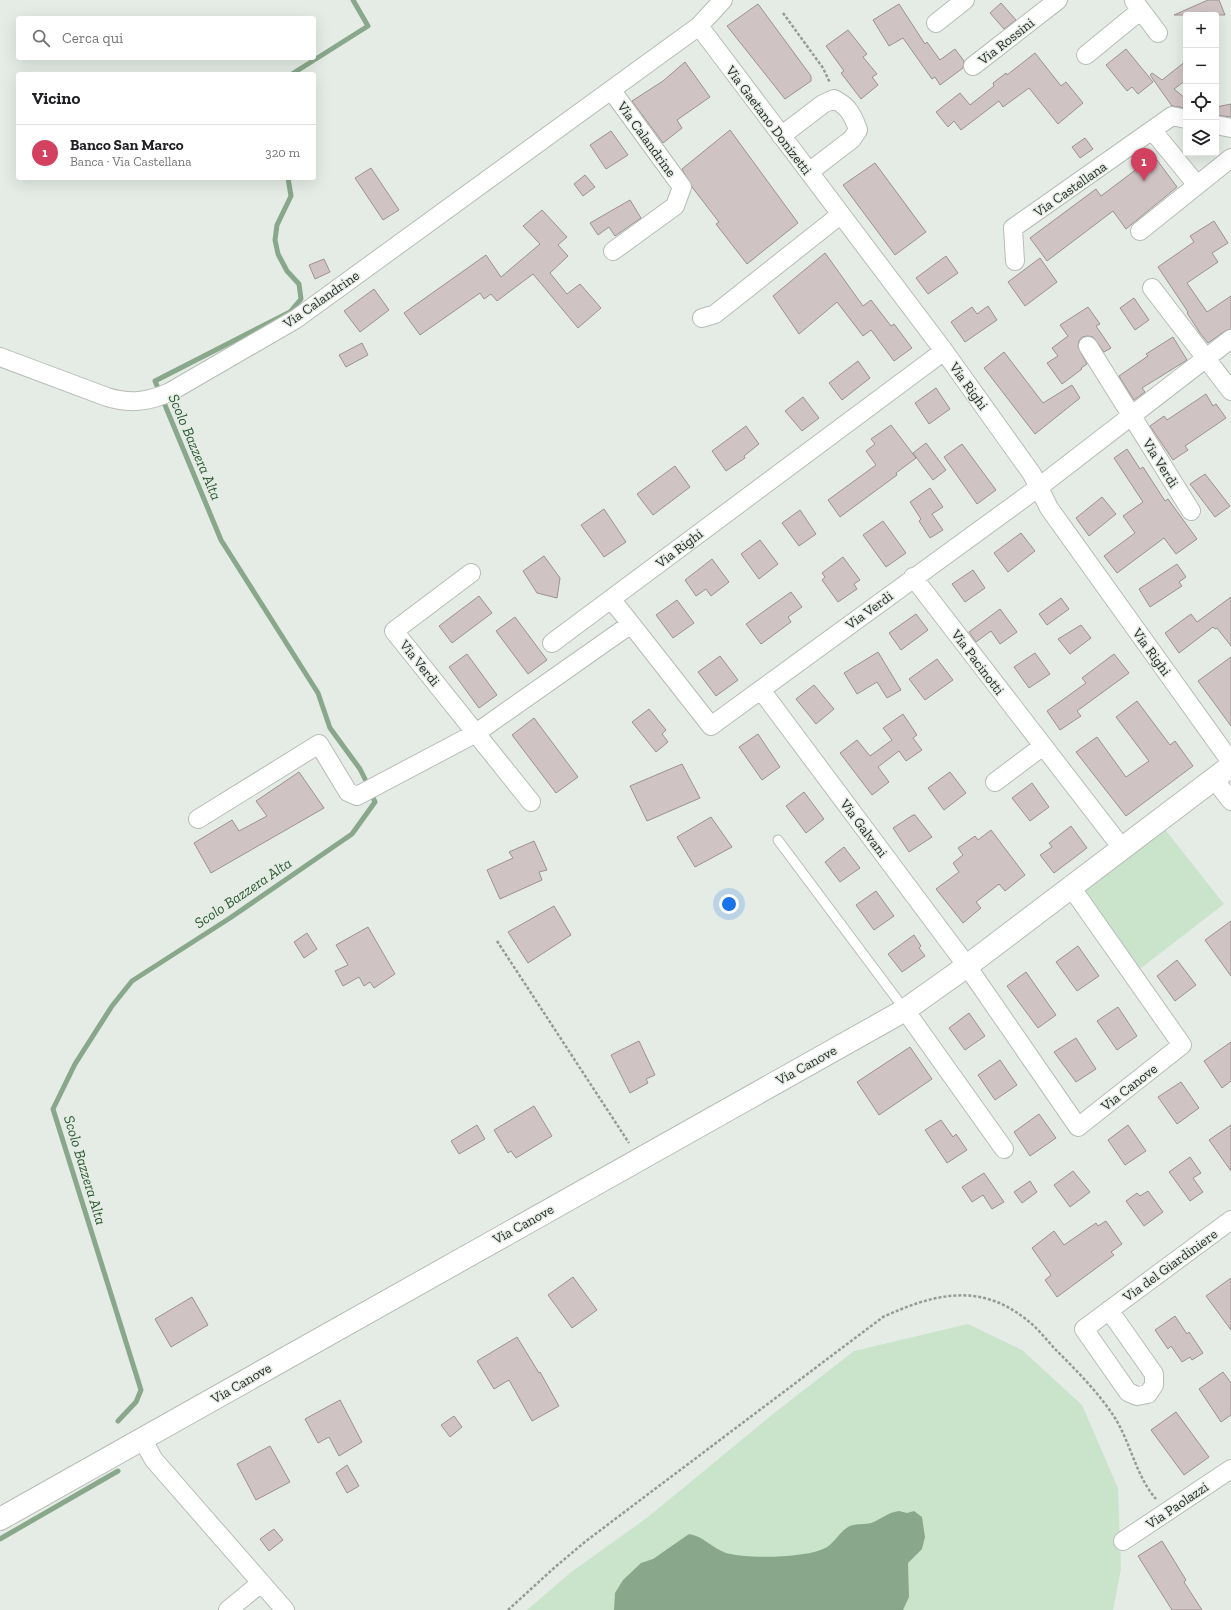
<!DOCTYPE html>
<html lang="it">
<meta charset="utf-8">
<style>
:root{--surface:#fff;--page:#f2f2f2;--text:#202124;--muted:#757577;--line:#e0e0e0;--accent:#d24260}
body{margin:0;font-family:"Zilla Slab",serif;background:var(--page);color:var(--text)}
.controls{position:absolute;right:12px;top:12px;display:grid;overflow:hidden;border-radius:4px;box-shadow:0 4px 16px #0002}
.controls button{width:36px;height:36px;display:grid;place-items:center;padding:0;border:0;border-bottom:1px solid var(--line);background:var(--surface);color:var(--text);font:20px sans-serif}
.you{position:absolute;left:729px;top:904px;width:14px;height:14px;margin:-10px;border:3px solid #fff;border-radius:50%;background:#1a73e8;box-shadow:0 0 0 6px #1a73e833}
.badge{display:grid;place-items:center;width:26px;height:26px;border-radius:50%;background:var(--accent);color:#fff;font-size:13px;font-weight:700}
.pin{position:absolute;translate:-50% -33px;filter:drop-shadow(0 1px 2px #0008)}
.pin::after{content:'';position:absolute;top:21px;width:14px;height:12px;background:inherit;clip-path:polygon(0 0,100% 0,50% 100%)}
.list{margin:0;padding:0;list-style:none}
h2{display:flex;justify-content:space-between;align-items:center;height:52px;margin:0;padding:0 16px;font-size:17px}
h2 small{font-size:13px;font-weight:400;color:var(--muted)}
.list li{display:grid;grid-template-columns:26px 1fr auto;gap:12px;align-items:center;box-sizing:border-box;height:56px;padding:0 16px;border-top:1px solid var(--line)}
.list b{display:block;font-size:15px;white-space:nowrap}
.list p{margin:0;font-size:13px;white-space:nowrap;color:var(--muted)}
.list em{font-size:13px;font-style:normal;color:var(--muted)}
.icon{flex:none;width:22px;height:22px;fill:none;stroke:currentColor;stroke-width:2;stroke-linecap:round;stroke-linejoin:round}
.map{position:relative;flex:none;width:1231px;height:1610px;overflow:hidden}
.search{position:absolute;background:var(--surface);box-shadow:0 4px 16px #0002;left:16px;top:16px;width:300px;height:44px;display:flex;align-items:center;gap:10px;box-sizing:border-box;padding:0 14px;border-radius:4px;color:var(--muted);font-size:15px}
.panel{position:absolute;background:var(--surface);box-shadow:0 4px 16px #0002;left:16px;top:72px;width:300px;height:108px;border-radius:4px}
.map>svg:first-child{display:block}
.green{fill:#c9e4cb}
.water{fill:#89a88b}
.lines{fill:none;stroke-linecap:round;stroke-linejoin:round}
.stream{stroke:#89a88b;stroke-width:5}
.building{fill:#cfc3c4;stroke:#9c9192}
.lane-casing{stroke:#b5bdb6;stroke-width:11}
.street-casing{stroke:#b5bdb6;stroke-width:20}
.secondary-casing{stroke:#b5bdb6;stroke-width:24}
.path{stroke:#959a95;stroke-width:2.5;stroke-dasharray:3 2;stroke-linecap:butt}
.lane{stroke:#fff;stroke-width:9}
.street{stroke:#fff;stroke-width:18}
.secondary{stroke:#fff;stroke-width:22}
.labels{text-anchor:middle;stroke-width:3;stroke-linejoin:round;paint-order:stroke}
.street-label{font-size:14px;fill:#2a2d2a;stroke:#e5ece5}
.water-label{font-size:15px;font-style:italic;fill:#2a5930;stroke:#e5ece5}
</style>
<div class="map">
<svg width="1231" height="1610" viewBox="0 0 1231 1610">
<rect width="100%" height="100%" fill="#e5ece5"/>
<path class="green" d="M 1164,828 L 1224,904 L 1132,975 L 1076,896 Z
M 968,1324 L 1022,1350 L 1082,1405 L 1118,1488 L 1121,1569 L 1113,1610 L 527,1610 L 570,1573 L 648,1517 L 773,1414 L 854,1351 Z"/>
<path class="water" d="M 899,1511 L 907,1513 L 914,1511 L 922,1517 L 925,1537 L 922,1549 L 908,1563 L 909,1597 L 903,1610 L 614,1610 L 615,1593 L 623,1580 L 641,1563 L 653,1559 L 689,1534 C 703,1536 712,1548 726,1553 C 747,1559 803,1558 823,1549 C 834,1545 838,1533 848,1527 C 854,1523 864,1525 871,1523 C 882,1519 888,1512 899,1511 Z"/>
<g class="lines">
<path class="stream" d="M 292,74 L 368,26 L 353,0
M 288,178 L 291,196 L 277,225 L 275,240 L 278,254 L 287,271 L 299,284 L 301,299 L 290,312 L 155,381 L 221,540 L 318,693 L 330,728 L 360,769 L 365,779
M 118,1421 L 136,1402 L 141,1390 L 53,1109 L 75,1064 L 112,1006 L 132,981 L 230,918 L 352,834 L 375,802 L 372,795
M 0,1539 L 118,1471"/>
</g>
<path class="building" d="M 1208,0 L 1219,0 L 1225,15 L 1174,15 Z
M 1001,3 L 1016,20 L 1004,29 L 990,13 Z
M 758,4 L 811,76 L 811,81 L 785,99 L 727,26 Z
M 899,4 L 925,44 L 927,42 L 940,60 L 955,49 L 964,61 L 963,68 L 940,85 L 935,77 L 932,79 L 903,38 L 889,46 L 873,20 Z
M 848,30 L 867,54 L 863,57 L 877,74 L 872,77 L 878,85 L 861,99 L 841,73 L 844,71 L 826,46 Z
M 1126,49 L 1153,82 L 1138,94 L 1132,87 L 1127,91 L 1106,65 Z
M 1035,53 L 1061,86 L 1066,82 L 1083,103 L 1058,124 L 1029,88 L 1003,107 L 999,101 L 961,130 L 954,121 L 948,127 L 936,112 L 960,93 L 970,105 L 994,86 L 993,83 L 1006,73 L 1007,75 Z
M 1186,61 L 1186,80 L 1174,89 L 1186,99 L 1186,108 L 1172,106 L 1150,75 L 1152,73 L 1162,80 Z
M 685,62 L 710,97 L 677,120 L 682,128 L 663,143 L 632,101 L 663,81 Z
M 1231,104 L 1231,117 L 1216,115 L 1216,107 Z
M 730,130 L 798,223 L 747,264 L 716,224 L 719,222 L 692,187 L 682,169 Z
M 611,131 L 628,155 L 606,169 L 590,145 Z
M 1085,138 L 1093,149 L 1080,158 L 1072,147 Z
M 1154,156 L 1177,187 L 1126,229 L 1113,211 L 1047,261 L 1030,238 L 1096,189 L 1101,196 Z
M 875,163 L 926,232 L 895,255 L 843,185 Z
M 371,168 L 399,210 L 383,220 L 355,178 Z
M 585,175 L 595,187 L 583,196 L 574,184 Z
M 630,200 L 641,218 L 615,236 L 609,227 L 598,235 L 590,223 Z
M 542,210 L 567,237 L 558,245 L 568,256 L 550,273 L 567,294 L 580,284 L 601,308 L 578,328 L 533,274 L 497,301 L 491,294 L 484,299 L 480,293 L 420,335 L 404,313 L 486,255 L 501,277 L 540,244 L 523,226 Z
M 1214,221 L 1228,243 L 1212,253 L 1218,262 L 1187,283 L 1207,312 L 1231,296 L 1231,329 L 1225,331 L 1208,343 L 1200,333 L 1187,313 L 1188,312 L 1158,267 L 1194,242 L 1190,236 Z
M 825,253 L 863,306 L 871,300 L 891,326 L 894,324 L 912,348 L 894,361 L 871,330 L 863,336 L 837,302 L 799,334 L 773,296 Z
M 946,256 L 958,273 L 928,294 L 916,278 Z
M 1040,258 L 1057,282 L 1025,306 L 1008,282 Z
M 324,259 L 330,272 L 315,279 L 309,265 Z
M 374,289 L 389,310 L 360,332 L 344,311 Z
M 1134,298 L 1149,320 L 1135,330 L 1120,308 Z
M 988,306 L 997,320 L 965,342 L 951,322 L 972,307 L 977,314 Z
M 1088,307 L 1100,324 L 1096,326 L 1111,348 L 1104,352 L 1093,337 L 1088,336 L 1082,337 L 1079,341 L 1078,347 L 1087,364 L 1081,368 L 1082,369 L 1062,384 L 1047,363 L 1058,356 L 1052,348 L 1068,336 L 1060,325 Z
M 1173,337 L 1187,360 L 1142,388 L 1145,392 L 1134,400 L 1119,376 L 1148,356 L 1146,354 Z
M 362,343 L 368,355 L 346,367 L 339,355 Z
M 1004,352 L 1043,403 L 1072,385 L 1080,398 L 1035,434 L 984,368 Z
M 858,361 L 870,378 L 842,400 L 829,383 Z
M 936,388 L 950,409 L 929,424 L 915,403 Z
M 1206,394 L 1213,406 L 1216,404 L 1226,418 L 1185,446 L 1188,450 L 1173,460 L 1150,426 L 1164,416 L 1167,420 Z
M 803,397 L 819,418 L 802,431 L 785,411 Z
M 891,425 L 916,458 L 896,473 L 897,475 L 840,517 L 828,500 L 876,465 L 866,451 L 875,444 L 871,439 Z
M 746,426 L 759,444 L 744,456 L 745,458 L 726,471 L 712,451 Z
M 926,443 L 946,470 L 933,480 L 913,453 Z
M 962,444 L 996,490 L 977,504 L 944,457 Z
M 1127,449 L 1140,469 L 1143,467 L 1165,501 L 1168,499 L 1197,539 L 1176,554 L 1164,538 L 1117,573 L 1104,556 L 1135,533 L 1123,516 L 1143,502 L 1114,458 Z
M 675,466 L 690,487 L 653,515 L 637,494 Z
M 1205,474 L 1230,506 L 1215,517 L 1190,484 Z
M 930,488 L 943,507 L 932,514 L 943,530 L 930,538 L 919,521 L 921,519 L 910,502 Z
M 1102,497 L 1116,514 L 1089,536 L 1076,518 Z
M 604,509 L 626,542 L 604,557 L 581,525 Z
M 800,510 L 816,534 L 799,546 L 782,523 Z
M 883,521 L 906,553 L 886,567 L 863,535 Z
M 1021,533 L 1035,551 L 1008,572 L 994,553 Z
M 760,540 L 778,564 L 759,579 L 741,554 Z
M 544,556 L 560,578 L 557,598 L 537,593 L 523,571 Z
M 843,557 L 860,580 L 854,584 L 857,589 L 838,602 L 822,580 L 825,577 L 822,573 Z
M 712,559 L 729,582 L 711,596 L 706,589 L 696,596 L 685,580 Z
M 1177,564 L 1186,577 L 1179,582 L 1182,586 L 1150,607 L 1139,589 Z
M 973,570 L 985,588 L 965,602 L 952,584 Z
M 791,592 L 802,607 L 788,617 L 791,622 L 761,644 L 746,624 Z
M 479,596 L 492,613 L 452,643 L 439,626 Z
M 1231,597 L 1231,646 L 1217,628 L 1215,629 L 1213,627 L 1179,653 L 1165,633 L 1191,614 L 1197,622 Z
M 1061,598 L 1069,609 L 1047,625 L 1039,614 Z
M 677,600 L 694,623 L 673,638 L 656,615 Z
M 1000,609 L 1017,632 L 1000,644 L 991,631 L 976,642 L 969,632 Z
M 916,614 L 928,630 L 901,650 L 889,633 Z
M 515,617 L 547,660 L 528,674 L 496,631 Z
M 1081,625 L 1091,638 L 1070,654 L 1058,639 Z
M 878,652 L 901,690 L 887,698 L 877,682 L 857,694 L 844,673 Z
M 1035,653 L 1050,674 L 1029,688 L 1014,667 Z
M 467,654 L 497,695 L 479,708 L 449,667 Z
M 1114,654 L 1129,673 L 1077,711 L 1081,716 L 1060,730 L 1047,711 L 1086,683 L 1082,678 Z
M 720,656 L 738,680 L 716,696 L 698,672 Z
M 1231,657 L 1231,726 L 1198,681 Z
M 937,659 L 953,680 L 925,700 L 909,679 Z
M 814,685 L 834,709 L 816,724 L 796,699 Z
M 1137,701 L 1170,745 L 1175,741 L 1193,766 L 1126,816 L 1076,752 L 1097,737 L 1126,777 L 1149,761 L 1116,717 Z
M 649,709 L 666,730 L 662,734 L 668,742 L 656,752 L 632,722 Z
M 903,714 L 917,735 L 913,738 L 922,750 L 906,761 L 899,751 L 878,767 L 889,782 L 872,795 L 840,753 L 857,740 L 870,756 L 892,740 L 883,728 Z
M 534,718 L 578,777 L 556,793 L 512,735 Z
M 758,734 L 780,767 L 762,780 L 739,747 Z
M 682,764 L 700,798 L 647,821 L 630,786 Z
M 299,772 L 324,808 L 211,873 L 194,843 L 232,820 L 239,831 L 267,816 L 256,801 Z
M 950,772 L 966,793 L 944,810 L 928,788 Z
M 1032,783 L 1049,807 L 1030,821 L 1012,798 Z
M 804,792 L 824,819 L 806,833 L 786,806 Z
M 913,815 L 915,815 L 932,837 L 909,852 L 893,828 Z
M 711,817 L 732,847 L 695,867 L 677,837 Z
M 1071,826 L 1087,848 L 1054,873 L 1040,855 L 1052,847 L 1049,843 Z
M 991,830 L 1025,875 L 1005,891 L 999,884 L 976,902 L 981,908 L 963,923 L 936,889 L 959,872 L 953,863 L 963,855 L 958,848 L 975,836 L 978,840 Z
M 534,841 L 547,870 L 539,872 L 542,880 L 500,899 L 487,870 L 513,858 L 509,852 Z
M 844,847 L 860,868 L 840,882 L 825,862 Z
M 876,891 L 894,916 L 874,930 L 856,905 Z
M 554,906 L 571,935 L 528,963 L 508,932 Z
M 1231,921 L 1231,976 L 1205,940 Z
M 368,927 L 395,974 L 374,988 L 370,982 L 364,986 L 359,977 L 343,986 L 335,971 L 348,965 L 336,945 Z
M 307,933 L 317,949 L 304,958 L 294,942 Z
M 914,935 L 921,946 L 919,948 L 925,956 L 902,972 L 888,954 Z
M 1078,946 L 1099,976 L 1077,991 L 1056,962 Z
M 1177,960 L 1196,985 L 1175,1001 L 1157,976 Z
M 1026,972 L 1056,1015 L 1038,1028 L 1007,986 Z
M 1118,1007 L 1137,1036 L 1117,1050 L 1097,1021 Z
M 969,1013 L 985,1036 L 965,1050 L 949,1028 Z
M 1076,1038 L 1096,1069 L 1076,1082 L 1054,1052 Z
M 639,1041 L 655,1075 L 646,1079 L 648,1083 L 630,1093 L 611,1055 Z
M 1231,1042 L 1231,1081 L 1222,1088 L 1204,1061 Z
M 910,1047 L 932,1079 L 879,1115 L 857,1082 Z
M 1000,1060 L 1017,1085 L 995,1100 L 978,1075 Z
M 1181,1082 L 1199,1108 L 1177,1124 L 1158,1097 Z
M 534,1106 L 552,1136 L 516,1158 L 511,1151 L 508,1153 L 494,1130 Z
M 1039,1114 L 1056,1138 L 1030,1156 L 1014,1132 Z
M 941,1120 L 953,1137 L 956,1134 L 967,1150 L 947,1163 L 925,1130 Z
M 477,1125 L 485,1139 L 459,1154 L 451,1141 Z
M 1128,1125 L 1146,1151 L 1125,1165 L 1108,1140 Z
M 1231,1125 L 1231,1171 L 1209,1140 Z
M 1190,1157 L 1201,1173 L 1193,1178 L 1203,1192 L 1190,1201 L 1169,1172 Z
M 1073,1171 L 1090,1192 L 1070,1207 L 1054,1185 Z
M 984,1173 L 1004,1202 L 992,1209 L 983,1195 L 972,1202 L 962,1187 Z
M 1030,1181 L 1037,1192 L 1022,1203 L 1014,1192 Z
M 1148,1191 L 1163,1212 L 1144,1226 L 1126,1201 L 1137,1193 L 1140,1196 Z
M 1106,1221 L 1122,1244 L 1111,1252 L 1114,1255 L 1057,1297 L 1045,1280 L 1051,1275 L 1032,1248 L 1054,1231 L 1064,1245 L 1096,1223 L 1098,1226 Z
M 573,1277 L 597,1310 L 572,1328 L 548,1295 Z
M 1231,1278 L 1231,1330 L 1206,1296 Z
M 192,1297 L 208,1325 L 171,1347 L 155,1319 Z
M 1175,1316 L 1187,1334 L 1189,1332 L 1203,1353 L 1192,1360 L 1190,1357 L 1182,1362 L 1171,1346 L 1168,1349 L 1155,1330 Z
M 517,1337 L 539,1373 L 540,1372 L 559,1406 L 532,1421 L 509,1380 L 494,1389 L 477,1361 Z
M 1223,1372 L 1231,1383 L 1231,1415 L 1221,1422 L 1199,1389 Z
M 340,1400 L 362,1442 L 339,1456 L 329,1437 L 318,1443 L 305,1419 Z
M 1176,1412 L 1209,1457 L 1184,1475 L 1151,1430 Z
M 454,1416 L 462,1427 L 450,1437 L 441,1425 Z
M 270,1446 L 290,1482 L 256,1500 L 237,1464 Z
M 347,1465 L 359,1486 L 347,1493 L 336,1473 Z
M 274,1529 L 283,1540 L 269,1551 L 260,1539 Z
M 1162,1541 L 1186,1580 L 1184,1582 L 1202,1610 L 1172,1610 L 1138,1556 Z"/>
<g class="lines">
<g class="lane-casing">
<path id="lane" d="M 778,840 L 905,1010"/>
</g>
<g class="street-casing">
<path id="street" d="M 1134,1 L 1158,33
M 936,23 L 965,0
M 699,26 L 944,351 L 1032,474 L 1049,508 L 1231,762
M 1086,55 L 1141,10
M 973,66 L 1058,0
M 612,91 L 682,187 L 675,206 L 613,251
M 1216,125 L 1231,128
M 1152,130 L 1197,185
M 781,136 L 823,104 L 834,99 C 848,106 853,115 858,130 L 852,139 L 809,172
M 1140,231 L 1231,158
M 1015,261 L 1013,228 L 1172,116 L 1186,119
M 1152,288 L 1231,391
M 702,318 L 715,314 L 840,215
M 1088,346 L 1191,511
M 0,357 L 107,397 C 130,404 148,402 170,392 L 296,319 L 699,26 L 723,0
M 471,573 L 394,631 L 531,802
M 913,577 L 1122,848
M 611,599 L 631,624
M 552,643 L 944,351
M 761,690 L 967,966 L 1078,1127 L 1182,1045 L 1071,887
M 1214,779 L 1231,801
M 995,782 L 1043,746
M 198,819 L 319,744 L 348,792 L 357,796 L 476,733 L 631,624 L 711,726 L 1039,487 L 1231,339
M 905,1010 L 1004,1149
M 1109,1310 L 1154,1374 L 1154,1385 L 1148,1394 L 1137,1396 L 1128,1392 L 1084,1329 L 1231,1220
M 142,1439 L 154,1460 L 285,1610
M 1123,1541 L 1231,1469
M 228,1610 L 261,1583"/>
</g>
<g class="secondary-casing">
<path id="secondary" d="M 0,1519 L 905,1010 L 967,966 L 1231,766"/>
</g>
<path class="path" d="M 783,13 L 823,68 L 830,83
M 497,941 L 629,1143
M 508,1610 L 554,1568 L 586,1541 L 883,1317 C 931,1295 977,1282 1023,1317 C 1035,1325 1045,1338 1055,1349 C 1076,1370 1099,1393 1115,1418 C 1131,1444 1136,1476 1156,1499"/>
<use href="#lane" class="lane"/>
<use href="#street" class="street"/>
<use href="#secondary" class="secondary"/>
</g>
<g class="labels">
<g class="street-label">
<text transform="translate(1006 41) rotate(-38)" y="5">Via Rossini</text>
<text transform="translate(769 120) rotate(53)" y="5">Via Gaetano Donizetti</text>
<text transform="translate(647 139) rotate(54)" y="5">Via Calandrine</text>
<text transform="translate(1070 189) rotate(-35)" y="5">Via Castellana</text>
<text transform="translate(321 299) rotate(-35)" y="5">Via Calandrine</text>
<text transform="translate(969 386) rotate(54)" y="5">Via Righi</text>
<text transform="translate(1161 463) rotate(58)" y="5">Via Verdi</text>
<text transform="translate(679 548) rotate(-37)" y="5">Via Righi</text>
<text transform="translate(869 610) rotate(-36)" y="5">Via Verdi</text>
<text transform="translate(1152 652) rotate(54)" y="5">Via Righi</text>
<text transform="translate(978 662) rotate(53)" y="5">Via Pacinotti</text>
<text transform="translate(420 663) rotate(51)" y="5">Via Verdi</text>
<text transform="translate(864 828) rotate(53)" y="5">Via Galvani</text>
<text transform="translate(806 1065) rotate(-29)" y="5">Via Canove</text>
<text transform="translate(1129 1087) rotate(-38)" y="5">Via Canove</text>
<text transform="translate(523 1224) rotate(-29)" y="5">Via Canove</text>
<text transform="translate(1170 1265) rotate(-36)" y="5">Via del Giardiniere</text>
<text transform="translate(241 1383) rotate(-30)" y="5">Via Canove</text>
<text transform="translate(1177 1505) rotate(-34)" y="5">Via Paolazzi</text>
</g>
<g class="water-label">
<text transform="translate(195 447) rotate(67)" y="5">Scolo Bazzera Alta</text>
<text transform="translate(243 893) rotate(-34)" y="5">Scolo Bazzera Alta</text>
<text transform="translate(85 1170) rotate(73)" y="5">Scolo Bazzera Alta</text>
</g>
</g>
</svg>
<div class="controls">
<button>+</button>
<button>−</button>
<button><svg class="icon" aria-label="locate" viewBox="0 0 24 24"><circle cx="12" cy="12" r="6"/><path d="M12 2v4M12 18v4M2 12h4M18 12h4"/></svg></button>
<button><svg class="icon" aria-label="layers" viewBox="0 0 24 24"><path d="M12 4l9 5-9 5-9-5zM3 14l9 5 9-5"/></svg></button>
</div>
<div class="you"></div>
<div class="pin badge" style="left:1144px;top:181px">1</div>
<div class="search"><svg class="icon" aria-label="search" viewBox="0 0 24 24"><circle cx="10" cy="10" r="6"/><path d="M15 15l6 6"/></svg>Cerca qui</div>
<section class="panel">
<h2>Vicino<small></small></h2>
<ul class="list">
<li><span class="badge">1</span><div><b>Banco San Marco</b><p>Banca · Via Castellana</p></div><em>320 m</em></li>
</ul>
</section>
</div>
